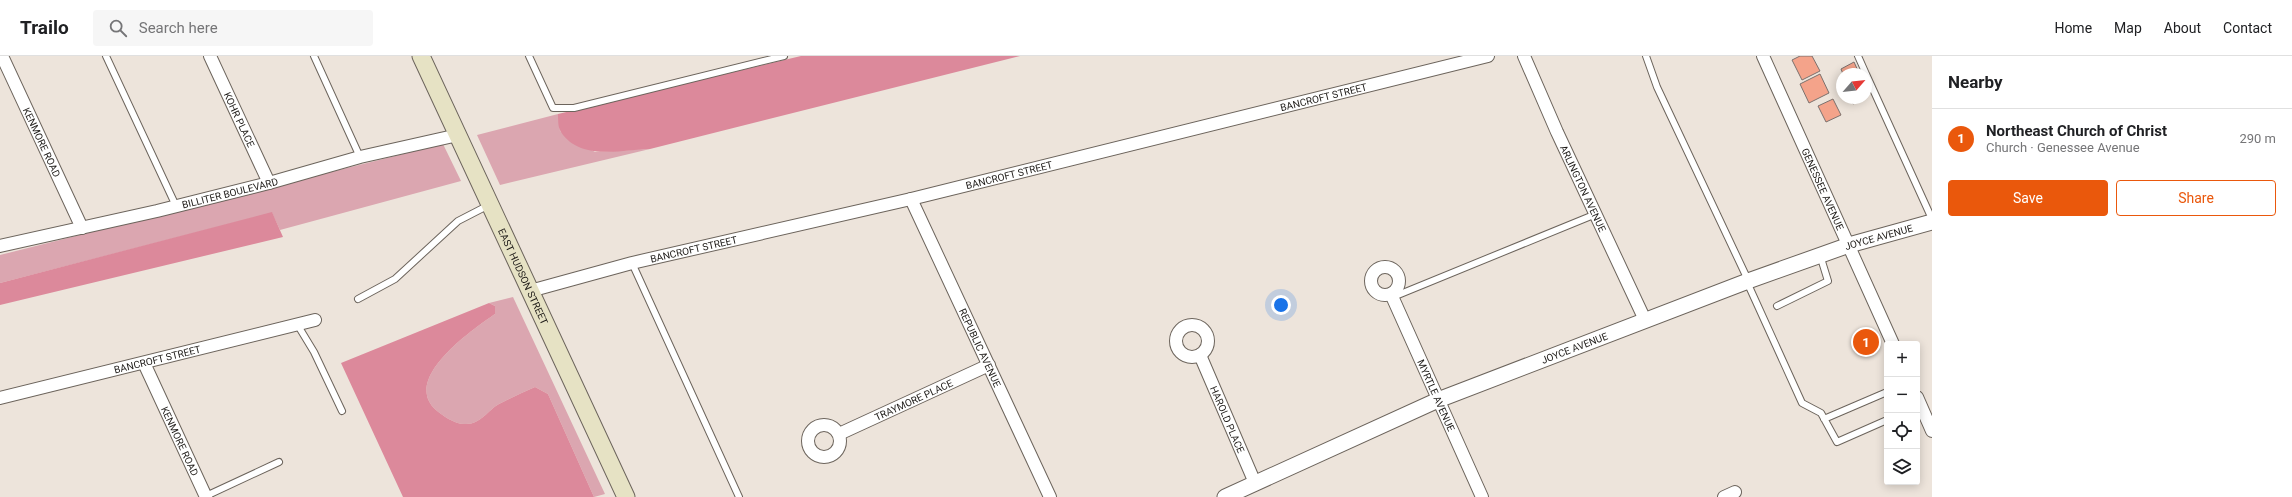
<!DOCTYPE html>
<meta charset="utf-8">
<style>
:root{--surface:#fff;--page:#f6f6f6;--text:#202124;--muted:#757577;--line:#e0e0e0;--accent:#ea580c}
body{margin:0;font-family:Roboto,sans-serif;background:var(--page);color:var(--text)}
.controls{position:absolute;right:12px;bottom:12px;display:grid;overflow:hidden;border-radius:4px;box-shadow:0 2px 10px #0003}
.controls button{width:36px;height:36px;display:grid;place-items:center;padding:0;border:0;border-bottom:1px solid var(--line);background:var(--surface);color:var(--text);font:20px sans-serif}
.compass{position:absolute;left:1836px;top:12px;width:36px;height:36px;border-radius:50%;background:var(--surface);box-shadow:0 2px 10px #0003;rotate:62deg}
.you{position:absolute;left:1281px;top:249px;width:14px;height:14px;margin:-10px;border:3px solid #fff;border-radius:50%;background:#1a73e8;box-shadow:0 0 0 6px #1a73e833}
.badge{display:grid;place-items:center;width:26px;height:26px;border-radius:50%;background:var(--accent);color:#fff;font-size:13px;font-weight:700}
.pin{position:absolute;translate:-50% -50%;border:2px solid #fff;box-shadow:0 1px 4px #0006}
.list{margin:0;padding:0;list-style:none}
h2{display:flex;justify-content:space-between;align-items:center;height:52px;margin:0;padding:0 16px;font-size:17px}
h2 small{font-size:13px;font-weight:400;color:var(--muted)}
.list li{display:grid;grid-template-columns:26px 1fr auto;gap:12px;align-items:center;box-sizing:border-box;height:60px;padding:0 16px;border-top:1px solid var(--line)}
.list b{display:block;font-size:15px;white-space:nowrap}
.list p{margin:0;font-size:13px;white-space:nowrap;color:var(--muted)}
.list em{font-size:13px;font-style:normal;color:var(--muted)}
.actions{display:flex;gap:8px;padding:12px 16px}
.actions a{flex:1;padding:9px 0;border:1px solid var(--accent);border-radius:4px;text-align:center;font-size:14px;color:var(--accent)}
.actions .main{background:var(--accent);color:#fff}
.icon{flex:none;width:22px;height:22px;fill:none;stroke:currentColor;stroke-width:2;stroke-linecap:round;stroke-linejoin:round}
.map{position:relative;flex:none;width:1932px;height:441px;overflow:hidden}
header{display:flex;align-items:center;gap:24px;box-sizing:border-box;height:56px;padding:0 20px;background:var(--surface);border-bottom:1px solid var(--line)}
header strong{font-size:19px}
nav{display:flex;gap:22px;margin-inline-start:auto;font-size:14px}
.search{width:280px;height:36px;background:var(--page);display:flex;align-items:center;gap:10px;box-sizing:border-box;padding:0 14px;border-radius:4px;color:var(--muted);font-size:15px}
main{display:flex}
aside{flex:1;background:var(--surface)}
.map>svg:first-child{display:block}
.green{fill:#dba6b0}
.forest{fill:#dc899b}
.building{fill:#f4a38a;stroke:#7c716d}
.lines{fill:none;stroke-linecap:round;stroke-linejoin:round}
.service-casing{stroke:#6c645c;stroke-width:8}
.minor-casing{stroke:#6c645c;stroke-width:14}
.tertiary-casing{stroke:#6c645c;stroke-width:17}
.secondary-casing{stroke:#6c645c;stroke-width:19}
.service{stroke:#fff;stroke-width:6}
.minor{stroke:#fff;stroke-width:12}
.tertiary{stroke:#fff;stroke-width:15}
.secondary{stroke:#e6e2c4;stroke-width:17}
.labels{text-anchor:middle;stroke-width:3;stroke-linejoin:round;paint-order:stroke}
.street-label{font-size:10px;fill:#1d1a17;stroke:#fff}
</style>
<header>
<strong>Trailo</strong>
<div class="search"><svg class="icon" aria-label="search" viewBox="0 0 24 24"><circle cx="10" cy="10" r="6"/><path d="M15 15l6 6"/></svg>Search here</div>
<nav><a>Home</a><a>Map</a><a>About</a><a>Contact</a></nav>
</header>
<main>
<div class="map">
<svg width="1932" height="441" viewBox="0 0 1932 441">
<rect width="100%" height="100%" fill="#ede4db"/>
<path class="green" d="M 558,58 L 560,75 L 595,96 L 650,93 L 500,129 L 477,79 Z
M 443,88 L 461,125 L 280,174 L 272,157 L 0,227 L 0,199 Z
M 513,241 L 605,438 L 594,441 L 548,338 L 535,331 C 523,336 511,342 499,348 C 488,354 481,368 466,368 C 456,369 443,360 436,354 C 401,323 472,274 495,258 L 495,250 L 489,247 Z"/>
<path class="forest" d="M 801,0 L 1020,0 L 650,93 C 621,94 580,105 561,76 C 558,72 558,64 558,58 Z
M 272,156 L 283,181 L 0,249 L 0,227 Z
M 489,247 L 495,250 L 495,258 C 472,274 401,323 436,354 C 443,360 456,369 466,368 C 481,368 488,354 499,348 C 511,342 523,336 535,331 L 548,338 L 594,441 L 403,441 L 341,307 Z"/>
<path class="building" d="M 1800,0 L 1812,0 L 1820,15 L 1802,24 L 1792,4 Z
M 1854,6 L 1859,17 L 1843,18 L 1841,13 Z
M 1820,18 L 1829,37 L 1809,47 L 1800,28 Z
M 1850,42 L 1864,42 L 1853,48 Z
M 1833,43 L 1841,59 L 1826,66 L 1818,50 Z"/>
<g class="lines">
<g class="service-casing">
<path id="service" d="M 106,0 L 176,150
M 314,0 L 360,101
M 529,0 L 553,52 L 574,52 L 784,0
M 1646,0 L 1657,31 L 1748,224
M 1858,0 L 1866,18
M 1866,18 L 1932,163
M 632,207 L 739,441
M 1747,226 L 1802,347 L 1821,357 L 1837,386 L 1887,364
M 1393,241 L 1596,158
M 358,243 L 395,223 L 458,165 L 489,149
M 1777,250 L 1828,225 L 1820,199
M 297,268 L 314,296 L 342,355
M 1824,363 L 1887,336
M 206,440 L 279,406"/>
</g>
<g class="minor-casing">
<g id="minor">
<path id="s1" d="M 2,0 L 82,172"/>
<path id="s2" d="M 210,0 L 269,127"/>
<path id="s3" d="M 1524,0 L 1557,76 L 1645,264"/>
<path id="s4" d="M 1763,0 L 1893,288"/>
<path id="s5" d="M 911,143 L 1050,441"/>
<path id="s6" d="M 0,190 L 157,155 L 269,127 L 360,101 L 458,79"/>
<circle cx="1385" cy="225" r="14"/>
<path id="s7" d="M 530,235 L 632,207 L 911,143 L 1488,0"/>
<path id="s8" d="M 1391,238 L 1482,441"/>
<circle cx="1192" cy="285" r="16"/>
<path id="s9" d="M 1200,299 L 1255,427"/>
<path id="s10" d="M 144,307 L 206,441"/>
<path d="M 1917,341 L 1932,375"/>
<path id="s11" d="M 0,342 L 315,264"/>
<circle cx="824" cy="385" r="16"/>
<path id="s12" d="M 839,378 L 989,309"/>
<path d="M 1724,441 L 1735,436"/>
</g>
</g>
<g class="tertiary-casing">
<g id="tertiary">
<path id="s13" d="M 1225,441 L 1438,344 L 1748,225 L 1849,189 L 1932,166"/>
</g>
</g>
<g class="secondary-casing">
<g id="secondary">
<path id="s14" d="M 421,0 L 626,441"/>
</g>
</g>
<use href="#service" class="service"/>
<use href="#minor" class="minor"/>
<use href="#tertiary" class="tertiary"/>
<use href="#secondary" class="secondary"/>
</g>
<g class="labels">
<g class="street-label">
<text dy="4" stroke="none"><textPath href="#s7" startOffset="817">BANCROFT STREET</textPath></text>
<text dy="4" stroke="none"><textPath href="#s2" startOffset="70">KOHR PLACE</textPath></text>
<text dy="4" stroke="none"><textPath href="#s1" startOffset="95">KENMORE ROAD</textPath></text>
<text dy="4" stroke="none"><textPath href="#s7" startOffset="493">BANCROFT STREET</textPath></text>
<text dy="4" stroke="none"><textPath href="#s3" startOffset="145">ARLINGTON AVENUE</textPath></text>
<text dy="4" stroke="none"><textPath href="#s4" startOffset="146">GENESSEE AVENUE</textPath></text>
<text dy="4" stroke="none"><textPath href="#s6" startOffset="236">BILLITER BOULEVARD</textPath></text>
<text dy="4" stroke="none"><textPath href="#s13" startOffset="704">JOYCE AVENUE</textPath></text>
<text dy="4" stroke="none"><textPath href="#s7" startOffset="169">BANCROFT STREET</textPath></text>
<text dy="4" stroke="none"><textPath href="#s14" startOffset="243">EAST HUDSON STREET</textPath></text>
<text dy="4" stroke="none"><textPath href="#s13" startOffset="380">JOYCE AVENUE</textPath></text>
<text dy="4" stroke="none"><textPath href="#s5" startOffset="164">REPUBLIC AVENUE</textPath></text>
<text dy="4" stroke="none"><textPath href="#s11" startOffset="162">BANCROFT STREET</textPath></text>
<text dy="4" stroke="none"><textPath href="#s8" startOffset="111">MYRTLE AVENUE</textPath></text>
<text dy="4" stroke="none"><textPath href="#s12" startOffset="82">TRAYMORE PLACE</textPath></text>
<text dy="4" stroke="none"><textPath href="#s9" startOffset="70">HAROLD PLACE</textPath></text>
<text dy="4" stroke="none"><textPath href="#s10" startOffset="86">KENMORE ROAD</textPath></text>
</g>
</g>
</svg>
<div class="controls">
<button>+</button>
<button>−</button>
<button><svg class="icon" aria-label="locate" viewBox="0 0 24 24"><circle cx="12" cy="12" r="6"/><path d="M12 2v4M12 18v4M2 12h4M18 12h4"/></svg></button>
<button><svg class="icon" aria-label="layers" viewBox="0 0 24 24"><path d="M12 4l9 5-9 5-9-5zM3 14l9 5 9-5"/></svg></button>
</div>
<svg class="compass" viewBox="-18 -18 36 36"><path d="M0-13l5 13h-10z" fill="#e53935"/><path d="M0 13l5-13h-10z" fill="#757577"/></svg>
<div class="you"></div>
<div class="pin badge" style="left:1866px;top:286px">1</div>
</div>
<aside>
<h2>Nearby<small></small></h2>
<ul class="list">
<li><span class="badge">1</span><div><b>Northeast Church of Christ</b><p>Church · Genessee Avenue</p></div><em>290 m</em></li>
</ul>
<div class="actions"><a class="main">Save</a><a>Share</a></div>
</aside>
</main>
